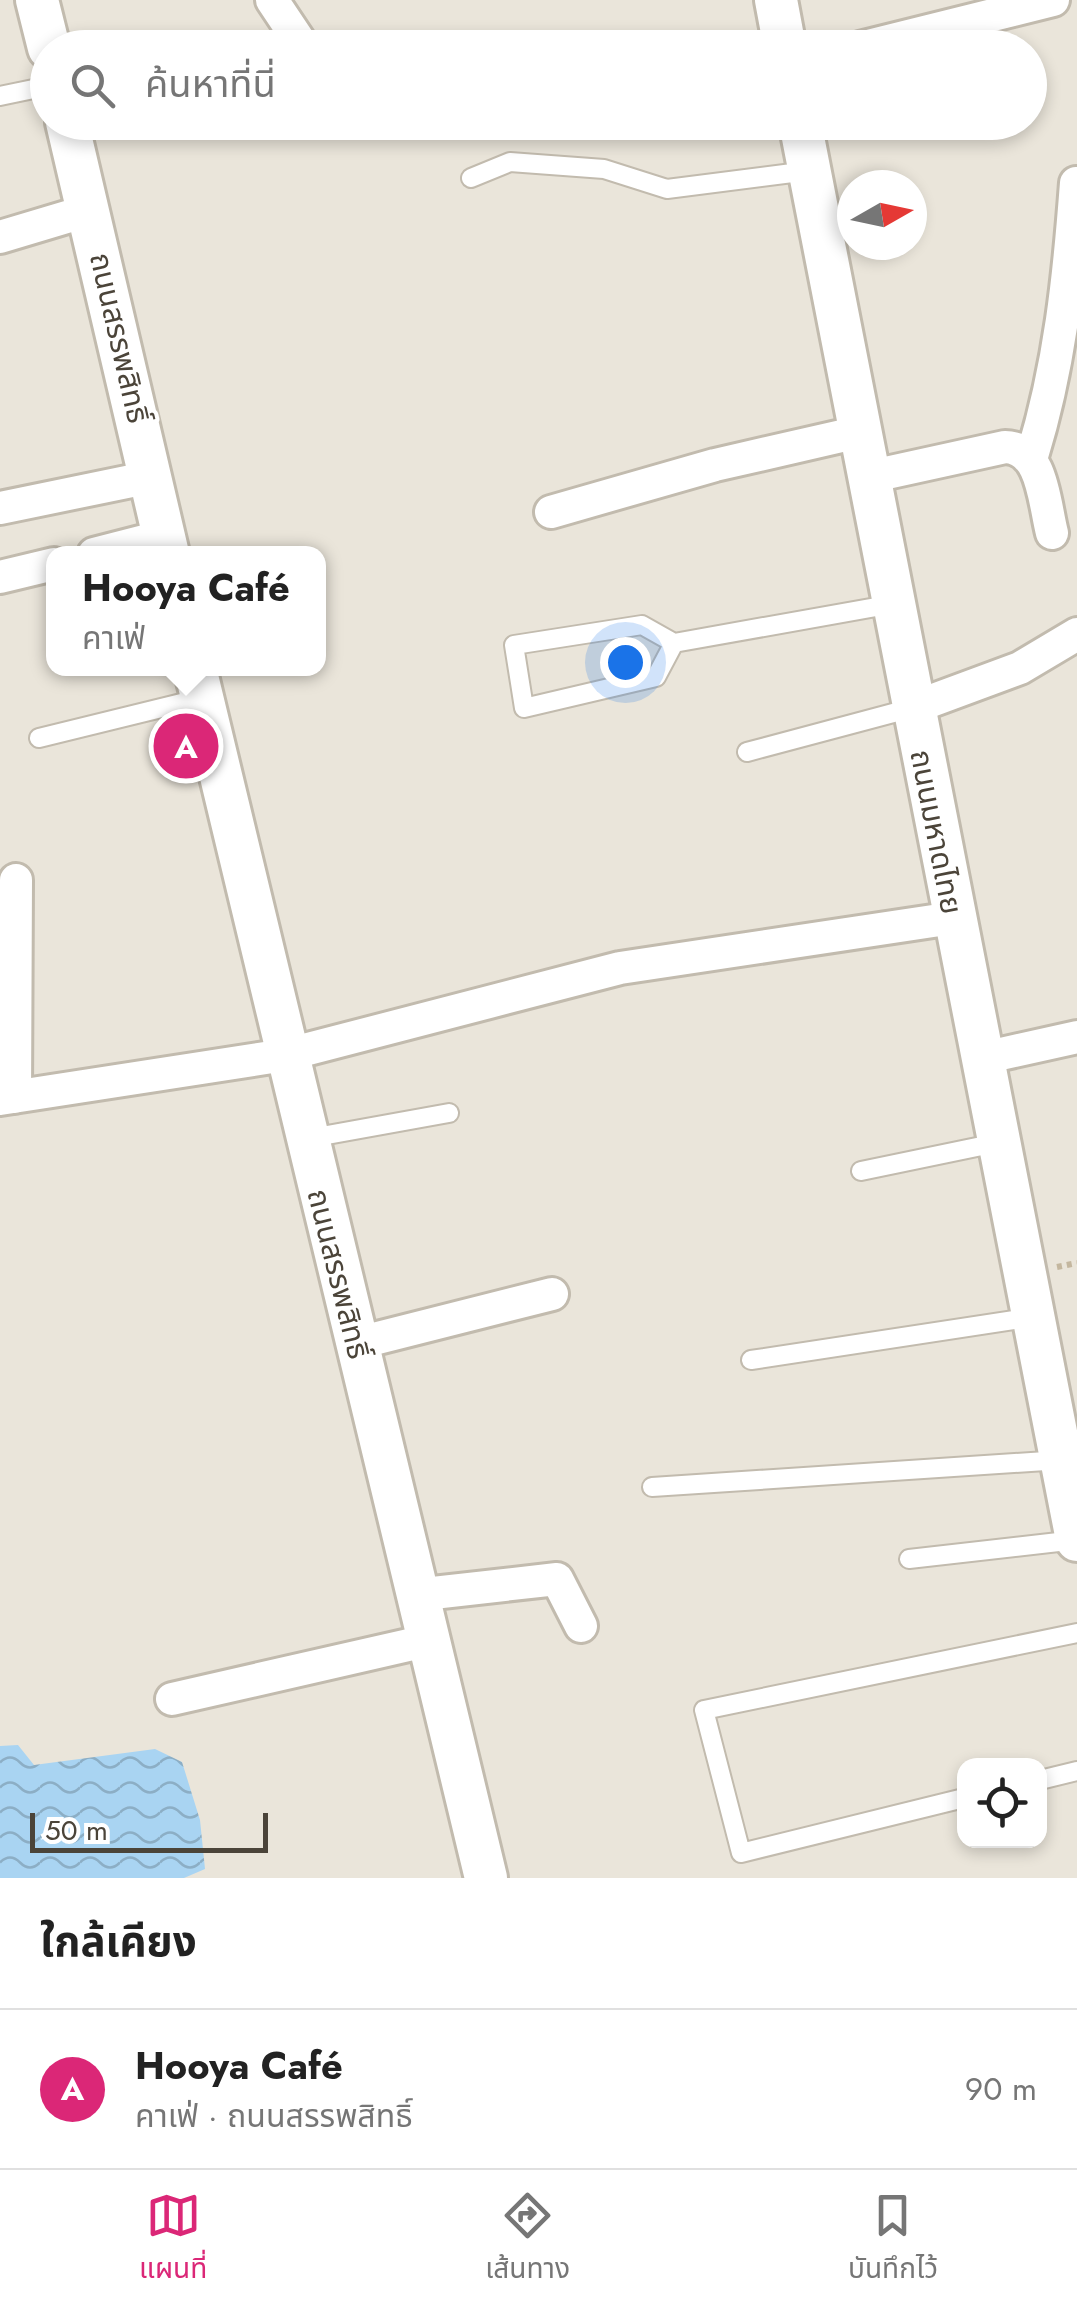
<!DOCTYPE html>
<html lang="th">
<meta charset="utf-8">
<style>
:root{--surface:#fff;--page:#f2f2f2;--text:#222;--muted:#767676;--line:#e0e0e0;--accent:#db2777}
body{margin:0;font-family:Jost,"Noto Sans Thai",sans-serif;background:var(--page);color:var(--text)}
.controls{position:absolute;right:30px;bottom:30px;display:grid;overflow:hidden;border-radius:20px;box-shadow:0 5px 15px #0003}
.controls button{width:90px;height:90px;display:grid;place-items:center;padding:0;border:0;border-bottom:2px solid var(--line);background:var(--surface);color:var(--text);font:50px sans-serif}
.compass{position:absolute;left:837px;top:170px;width:90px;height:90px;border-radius:50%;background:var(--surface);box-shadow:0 5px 15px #0003;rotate:81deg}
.scale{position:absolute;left:30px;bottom:25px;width:238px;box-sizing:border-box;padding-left:10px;border:5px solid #4b4439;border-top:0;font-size:28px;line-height:35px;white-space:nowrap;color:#4b4439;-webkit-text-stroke:8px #fff;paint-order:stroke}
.you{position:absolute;left:625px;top:662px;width:35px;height:35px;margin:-25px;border:8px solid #fff;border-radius:50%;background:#1a73e8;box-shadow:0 0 0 15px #1a73e833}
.badge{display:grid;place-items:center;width:65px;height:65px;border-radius:50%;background:var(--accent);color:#fff;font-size:32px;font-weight:700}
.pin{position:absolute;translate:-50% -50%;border:5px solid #fff;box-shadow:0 2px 10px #0006}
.popup{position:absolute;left:46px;top:546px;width:280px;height:130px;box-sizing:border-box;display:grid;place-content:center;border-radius:20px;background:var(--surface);filter:drop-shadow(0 2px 8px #0005);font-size:32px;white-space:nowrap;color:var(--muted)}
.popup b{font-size:38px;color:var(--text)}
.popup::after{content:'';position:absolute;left:50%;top:100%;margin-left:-20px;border:20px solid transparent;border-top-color:var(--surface)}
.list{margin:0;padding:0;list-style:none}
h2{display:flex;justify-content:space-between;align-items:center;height:130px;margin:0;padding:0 40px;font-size:42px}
h2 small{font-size:32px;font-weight:400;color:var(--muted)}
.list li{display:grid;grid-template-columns:65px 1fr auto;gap:30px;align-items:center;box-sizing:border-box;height:160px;padding:0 40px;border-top:2px solid var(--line)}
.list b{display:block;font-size:38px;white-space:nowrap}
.list p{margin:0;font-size:32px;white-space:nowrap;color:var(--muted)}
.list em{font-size:32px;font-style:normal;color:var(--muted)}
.icon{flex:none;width:55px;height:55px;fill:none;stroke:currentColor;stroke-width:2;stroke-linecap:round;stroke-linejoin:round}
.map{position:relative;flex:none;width:1077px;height:1878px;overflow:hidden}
.search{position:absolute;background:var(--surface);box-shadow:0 5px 15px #0003;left:30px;right:30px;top:30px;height:110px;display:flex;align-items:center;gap:25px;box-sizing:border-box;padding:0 35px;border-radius:55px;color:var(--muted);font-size:38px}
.sheet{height:290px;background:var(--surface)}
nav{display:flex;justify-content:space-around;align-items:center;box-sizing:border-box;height:140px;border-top:2px solid var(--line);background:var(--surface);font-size:28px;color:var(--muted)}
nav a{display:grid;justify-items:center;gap:5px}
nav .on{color:var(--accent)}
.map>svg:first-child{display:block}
.residential{fill:#eae5da;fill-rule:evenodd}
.water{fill:url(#water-waves)}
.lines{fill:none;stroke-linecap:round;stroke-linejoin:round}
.service-casing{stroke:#c2bbae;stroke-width:22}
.minor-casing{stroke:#c2bbae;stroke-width:38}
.tertiary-casing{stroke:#c2bbae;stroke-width:48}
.path{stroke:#c4b79f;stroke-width:6;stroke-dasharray:5 5;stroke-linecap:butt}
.service{stroke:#fff;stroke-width:18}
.minor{stroke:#fff;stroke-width:32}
.tertiary{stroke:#fff;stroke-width:42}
.labels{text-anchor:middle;stroke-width:8;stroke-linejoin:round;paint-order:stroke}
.street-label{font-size:30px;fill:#4b4439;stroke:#fff}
</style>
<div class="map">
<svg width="1077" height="1878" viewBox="0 0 1077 1878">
<defs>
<pattern id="water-waves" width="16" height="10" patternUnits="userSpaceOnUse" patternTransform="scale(2.5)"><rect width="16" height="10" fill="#a9d4f2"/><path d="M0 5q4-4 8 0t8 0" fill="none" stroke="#8caec5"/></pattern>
</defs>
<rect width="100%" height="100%" fill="#f6f3ec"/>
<path class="residential" d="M 0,0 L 1077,0 L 1077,1878 L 0,1878 ZM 48,48 L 1030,48 L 1030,122 L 48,122 ZM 852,185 L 912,185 L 912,245 L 852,245 ZM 54,554 L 318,554 L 318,668 L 54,668 ZM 964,1766 L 1040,1766 L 1040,1840 L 964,1840 Z"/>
<path class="water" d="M 18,1745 L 34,1765 L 155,1749 L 182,1762 L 200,1820 L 205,1869 L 184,1878 L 0,1878 L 0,1746 Z"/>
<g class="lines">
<g class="service-casing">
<path id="service" d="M 0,96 L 48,86
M 471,178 L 510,162 L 604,169 L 667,189 L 808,171
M 674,643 L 656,677 L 524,708 L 514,645 L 642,625 L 674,643 L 893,604
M 39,738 L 202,698
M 747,752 L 912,708
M 305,1139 L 449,1113
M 861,1171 L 1001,1142
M 751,1360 L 1034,1317
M 652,1487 L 1061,1460
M 909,1559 L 1076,1540
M 1040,1780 L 1077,1771
M 964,1798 L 741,1853 L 704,1710 L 1077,1633"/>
</g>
<g class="minor-casing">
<path id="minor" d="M 272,0 L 304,48
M 860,48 L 1053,0
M 0,237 L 90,210
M 1032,456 C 1060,365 1069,277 1076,183
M 868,477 L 1005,447 C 1043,448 1044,502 1052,533
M 0,508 L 151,477
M 551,512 L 715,465 L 859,432
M 94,554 L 164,536
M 0,577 L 54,564
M 912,708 L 1020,668 L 1077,634
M 983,1058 L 1077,1037
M 15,1097 L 16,880
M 0,1099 L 285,1055 L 620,968 L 953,918
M 354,1344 L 552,1294
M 415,1595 L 557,1579 L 581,1626
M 172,1699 L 426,1641"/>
</g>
<g class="tertiary-casing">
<path id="tertiary" d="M 37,0 L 49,48
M 776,0 L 785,48
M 67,122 L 168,554
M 800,122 L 1077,1540
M 195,668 L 486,1878"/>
</g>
<path class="path" d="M 1057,1267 L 1077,1263"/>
<use href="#service" class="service"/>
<use href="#minor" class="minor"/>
<use href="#tertiary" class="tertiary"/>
</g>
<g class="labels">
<g class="street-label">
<text transform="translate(119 338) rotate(77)" y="10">ถนนสรรพสิทธิ์</text>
<text transform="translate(936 832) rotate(79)" y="10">ถนนมหาดไทย</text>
<text transform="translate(338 1274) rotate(76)" y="10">ถนนสรรพสิทธิ์</text>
</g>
</g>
</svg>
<div class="controls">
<button><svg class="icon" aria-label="locate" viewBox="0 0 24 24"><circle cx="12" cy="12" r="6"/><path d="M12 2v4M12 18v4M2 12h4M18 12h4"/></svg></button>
</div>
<svg class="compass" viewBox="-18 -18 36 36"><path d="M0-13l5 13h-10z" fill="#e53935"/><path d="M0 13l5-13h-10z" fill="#767676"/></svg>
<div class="scale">50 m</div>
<div class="you"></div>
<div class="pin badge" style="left:186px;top:746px">A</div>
<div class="popup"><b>Hooya Café</b>คาเฟ่</div>
<div class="search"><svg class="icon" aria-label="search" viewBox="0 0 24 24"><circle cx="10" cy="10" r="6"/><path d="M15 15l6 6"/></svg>ค้นหาที่นี่</div>
</div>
<section class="sheet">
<h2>ใกล้เคียง<small></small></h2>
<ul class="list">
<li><span class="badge">A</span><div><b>Hooya Café</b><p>คาเฟ่ · ถนนสรรพสิทธิ์</p></div><em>90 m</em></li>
</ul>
</section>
<nav>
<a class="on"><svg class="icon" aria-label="map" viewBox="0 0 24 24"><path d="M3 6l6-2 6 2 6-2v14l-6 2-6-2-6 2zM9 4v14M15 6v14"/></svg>แผนที่</a>
<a><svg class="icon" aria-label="directions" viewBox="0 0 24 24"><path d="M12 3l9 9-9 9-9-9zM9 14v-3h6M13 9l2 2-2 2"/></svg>เส้นทาง</a>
<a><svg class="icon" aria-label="saved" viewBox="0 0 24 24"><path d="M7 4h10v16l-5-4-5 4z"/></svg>บันทึกไว้</a>
</nav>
